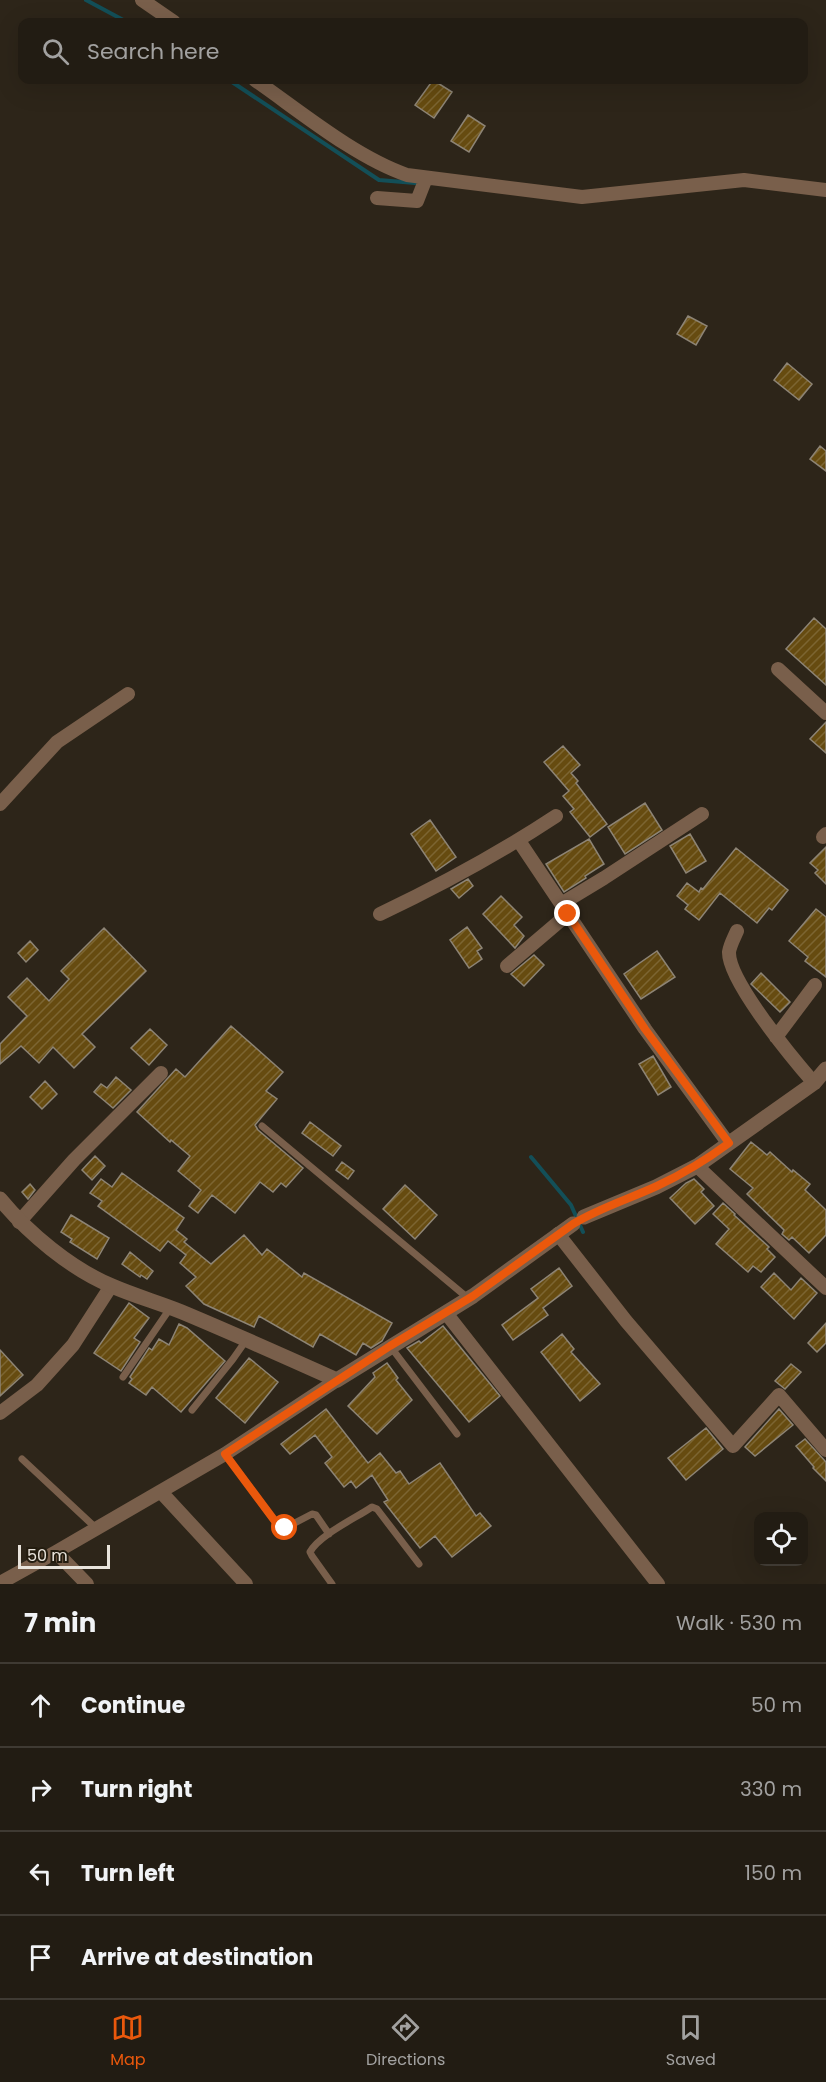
<!DOCTYPE html>
<meta charset="utf-8">
<style>
:root{--surface:#221c13;--page:#2e2921;--text:#f1f3f6;--muted:#a2a1a0;--line:#3f3a33;--accent:#ea580c}
body{margin:0;font-family:Poppins,sans-serif;background:var(--page);color:var(--text)}
.controls{position:absolute;right:18px;bottom:18px;display:grid;overflow:hidden;border-radius:12px;box-shadow:0 6px 24px #0002}
.controls button{width:54px;height:54px;display:grid;place-items:center;padding:0;border:0;border-bottom:2px solid var(--line);background:var(--surface);color:var(--text);font:30px sans-serif}
.scale{position:absolute;left:18px;bottom:15px;width:92px;box-sizing:border-box;padding-left:6px;border:3px solid #e9e4dc;border-top:0;font-size:16px;line-height:21px;white-space:nowrap;color:#e9e4dc;-webkit-text-stroke:4px #231c0f;paint-order:stroke}
.stop{position:absolute;width:18px;height:18px;margin:-14px;border:4px solid #ea580c;border-radius:50%;background:#fff}
.stop.end{background:#ea580c;border-color:#fff;box-shadow:0 2px 6px #0008}
.list{margin:0;padding:0;list-style:none}
h2{display:flex;justify-content:space-between;align-items:center;height:78px;margin:0;padding:0 24px;font-size:26px}
h2 small{font-size:20px;font-weight:400;color:var(--muted)}
.list li{display:grid;grid-template-columns:39px 1fr auto;gap:18px;align-items:center;box-sizing:border-box;height:84px;padding:0 24px;border-top:2px solid var(--line)}
.list b{display:block;font-size:22px;white-space:nowrap}
.list em{font-size:20px;font-style:normal;color:var(--muted)}
.icon{flex:none;width:33px;height:33px;fill:none;stroke:currentColor;stroke-width:2;stroke-linecap:round;stroke-linejoin:round}
.map{position:relative;flex:none;width:826px;height:1584px;overflow:hidden}
.search{position:absolute;background:var(--surface);box-shadow:0 6px 24px #0002;left:18px;right:18px;top:18px;height:66px;display:flex;align-items:center;gap:15px;box-sizing:border-box;padding:0 21px;border-radius:12px;color:var(--muted);font-size:22px}
.sheet{height:414px;background:var(--surface)}
nav{display:flex;justify-content:space-around;align-items:center;box-sizing:border-box;height:84px;border-top:2px solid var(--line);background:var(--surface);font-size:16px;color:var(--muted)}
nav a{display:grid;justify-items:center;gap:3px}
nav .on{color:var(--accent)}
.map>svg:first-child{display:block}
.lines{fill:none;stroke-linecap:round;stroke-linejoin:round}
.stream{stroke:#134f58;stroke-width:4}
.building{fill:url(#building-hatch);stroke:#8d8475;stroke-width:1.5}
.service{stroke:#795f4b;stroke-width:7}
.minor{stroke:#795f4b;stroke-width:14}
.tertiary{stroke:#795f4b;stroke-width:15}
.route{stroke:#ea580c;stroke-width:8}
</style>
<div class="map">
<svg width="826" height="1584" viewBox="0 0 826 1584">
<defs>
<pattern id="building-hatch" width="6" height="6" patternUnits="userSpaceOnUse" patternTransform="scale(1.5)"><rect width="6" height="6" fill="#664b10"/><path d="M-1 1l2-2M0 6l6-6M5 7l2-2" fill="none" stroke="#7c6532"/></pattern>
</defs>
<rect width="100%" height="100%" fill="#2d2519"/>
<g class="lines">
<path class="stream" d="M 86,0 L 127,22
M 229,80 L 379,180 L 415,183
M 531,1157 L 571,1205 L 583,1232"/>
</g>
<path class="building" d="M 433,80 L 452,92 L 434,118 L 415,105 Z
M 468,115 L 485,126 L 469,152 L 451,141 Z
M 688,316 L 707,326 L 696,345 L 677,334 Z
M 787,363 L 812,384 L 799,400 L 774,380 Z
M 820,446 L 826,451 L 826,471 L 810,459 Z
M 814,618 L 826,629 L 826,685 L 786,649 Z
M 826,722 L 826,753 L 810,739 Z
M 563,746 L 580,765 L 571,773 L 578,781 L 576,783 L 607,824 L 590,837 L 570,812 L 574,809 L 563,796 L 569,791 L 544,762 Z
M 645,803 L 662,830 L 625,854 L 608,827 Z
M 430,820 L 456,857 L 436,871 L 411,834 Z
M 690,834 L 706,861 L 686,873 L 670,846 Z
M 589,839 L 604,864 L 585,876 L 586,878 L 564,892 L 546,864 Z
M 826,847 L 826,884 L 815,873 L 818,870 L 810,863 Z
M 736,848 L 788,890 L 772,910 L 769,908 L 757,923 L 720,893 L 699,920 L 685,909 L 688,905 L 677,896 L 687,883 L 699,892 L 701,888 L 703,889 Z
M 468,879 L 473,886 L 459,898 L 451,889 Z
M 501,896 L 522,917 L 514,925 L 524,936 L 515,948 L 483,914 Z
M 816,909 L 826,917 L 826,977 L 805,961 L 808,957 L 789,941 Z
M 467,927 L 482,948 L 477,951 L 482,959 L 469,968 L 450,940 Z
M 104,928 L 146,971 L 82,1034 L 95,1047 L 74,1068 L 53,1047 L 39,1063 L 21,1046 L 0,1064 L 0,1044 L 27,1016 L 8,997 L 27,978 L 49,1001 L 69,979 L 61,971 Z
M 30,941 L 38,950 L 26,962 L 18,953 Z
M 657,951 L 675,977 L 641,999 L 624,974 Z
M 534,955 L 544,965 L 524,986 L 511,974 Z
M 761,973 L 790,1002 L 780,1012 L 751,984 Z
M 231,1026 L 283,1072 L 266,1091 L 277,1099 L 255,1125 L 258,1130 L 303,1168 L 286,1187 L 281,1183 L 273,1192 L 260,1182 L 235,1213 L 212,1195 L 198,1213 L 189,1206 L 201,1190 L 178,1171 L 190,1156 L 171,1140 L 170,1142 L 137,1112 L 176,1069 L 185,1077 Z
M 150,1029 L 167,1045 L 149,1065 L 131,1048 Z
M 653,1056 L 671,1087 L 658,1095 L 639,1064 Z
M 116,1077 L 131,1090 L 113,1108 L 94,1092 L 101,1084 L 107,1088 Z
M 45,1081 L 57,1094 L 42,1109 L 30,1097 Z
M 310,1122 L 341,1146 L 333,1156 L 302,1133 Z
M 751,1142 L 767,1155 L 770,1152 L 792,1172 L 793,1170 L 810,1184 L 805,1190 L 826,1210 L 826,1235 L 809,1253 L 792,1237 L 789,1240 L 782,1234 L 784,1230 L 747,1194 L 753,1188 L 730,1169 Z
M 95,1156 L 105,1166 L 92,1180 L 82,1170 Z
M 342,1162 L 354,1171 L 348,1179 L 336,1170 Z
M 122,1173 L 184,1218 L 176,1230 L 187,1239 L 184,1242 L 211,1264 L 244,1235 L 262,1255 L 267,1249 L 302,1277 L 304,1273 L 392,1323 L 382,1341 L 371,1348 L 363,1343 L 356,1355 L 320,1334 L 313,1347 L 259,1316 L 254,1327 L 204,1304 L 186,1286 L 196,1277 L 180,1263 L 186,1255 L 168,1241 L 160,1251 L 98,1206 L 102,1201 L 90,1193 L 101,1179 L 112,1187 Z
M 694,1179 L 704,1189 L 701,1192 L 714,1206 L 695,1224 L 670,1198 L 686,1183 Z
M 30,1184 L 35,1190 L 28,1199 L 22,1192 Z
M 405,1185 L 437,1215 L 415,1239 L 383,1209 Z
M 723,1203 L 735,1214 L 734,1215 L 769,1247 L 767,1249 L 775,1257 L 761,1272 L 753,1266 L 748,1272 L 716,1244 L 729,1229 L 713,1214 Z
M 71,1215 L 109,1238 L 97,1259 L 70,1242 L 72,1239 L 61,1232 Z
M 130,1252 L 153,1271 L 147,1279 L 141,1275 L 140,1277 L 122,1264 Z
M 559,1268 L 572,1286 L 543,1308 L 548,1315 L 513,1340 L 502,1325 L 538,1298 L 531,1289 Z
M 774,1273 L 791,1290 L 801,1278 L 817,1293 L 794,1319 L 761,1287 Z
M 129,1303 L 149,1318 L 134,1338 L 140,1342 L 121,1371 L 94,1353 Z
M 826,1323 L 826,1343 L 817,1352 L 808,1343 Z
M 179,1324 L 187,1328 L 225,1361 L 181,1412 L 152,1387 L 146,1395 L 129,1383 L 132,1379 L 130,1377 L 149,1348 L 152,1350 L 159,1339 L 169,1345 Z
M 443,1326 L 500,1396 L 469,1422 L 407,1348 L 419,1341 L 421,1343 Z
M 562,1334 L 574,1349 L 571,1352 L 600,1384 L 580,1401 L 541,1352 Z
M 0,1350 L 23,1375 L 0,1396 Z
M 249,1358 L 278,1382 L 245,1423 L 216,1398 Z
M 387,1363 L 398,1378 L 396,1380 L 412,1400 L 377,1434 L 348,1406 L 375,1377 L 373,1373 Z
M 791,1364 L 801,1372 L 785,1389 L 775,1381 Z
M 326,1409 L 368,1463 L 380,1453 L 396,1473 L 400,1471 L 409,1484 L 440,1463 L 476,1516 L 480,1513 L 491,1526 L 452,1557 L 435,1536 L 420,1548 L 384,1502 L 388,1500 L 372,1475 L 356,1488 L 351,1481 L 344,1487 L 325,1463 L 332,1457 L 315,1435 L 290,1454 L 281,1444 Z
M 779,1409 L 793,1425 L 755,1456 L 745,1447 Z
M 706,1428 L 723,1449 L 686,1480 L 668,1458 Z
M 805,1439 L 826,1462 L 826,1481 L 813,1468 L 814,1467 L 796,1446 Z"/>
<g class="lines">
<path class="service" d="M 262,1126 L 469,1299
M 390,1346 L 457,1434
M 123,1377 L 171,1307
M 192,1410 L 233,1359 L 247,1339
M 225,1454 L 280,1528 L 285,1528 L 312,1514 L 316,1515 L 329,1534
M 22,1459 L 97,1529
M 332,1584 L 312,1556 L 310,1552 C 319,1535 356,1518 372,1507 L 377,1509 L 419,1564"/>
<path class="minor" d="M 142,0 L 174,22
M 255,80 C 301,112 355,157 407,175 L 582,197 L 744,180 L 826,190
M 377,198 L 417,201 L 426,178
M 778,669 L 826,713
M 0,804 L 57,742 L 128,694
M 823,837 L 826,834
M 519,841 L 645,1029 L 728,1143
M 561,904 L 604,878 L 702,814
M 380,914 C 441,885 500,853 556,816
M 737,931 C 734,938 730,945 729,952 C 728,981 794,1060 814,1083
M 507,966 L 568,914
M 776,1037 L 815,985
M 697,1166 L 826,1288
M 19,1222 L 74,1160 L 161,1073
M 558,1234 L 626,1321 L 733,1446 L 779,1395 L 826,1450
M 446,1313 L 658,1584
M 0,1413 L 37,1385 L 73,1345 L 111,1286
M 161,1492 L 246,1584
M 56,1552 L 87,1584
M 0,1583 L 56,1552 L 225,1454 L 337,1380"/>
<path class="tertiary" d="M 0,1199 C 28,1233 71,1269 112,1286 C 137,1297 164,1304 189,1315 C 239,1336 288,1358 337,1380 L 473,1296 L 573,1224
M 584,1217 L 656,1187 L 697,1166 L 814,1083 L 826,1069"/>
</g>
<g class="lines">
<path class="route" d="M 285,1528 L 280,1528 L 225,1454 L 390,1346 L 473,1296 L 573,1224 C 599,1208 629,1199 657,1186 C 683,1174 706,1160 729,1143 L 645,1029 L 568,914"/>
</g>
</svg>
<div class="controls">
<button><svg class="icon" aria-label="locate" viewBox="0 0 24 24"><circle cx="12" cy="12" r="6"/><path d="M12 2v4M12 18v4M2 12h4M18 12h4"/></svg></button>
</div>
<div class="scale">50 m</div>
<div class="stop" style="left:285px;top:1528px"></div>
<div class="stop end" style="left:568px;top:914px"></div>
<div class="search"><svg class="icon" aria-label="search" viewBox="0 0 24 24"><circle cx="10" cy="10" r="6"/><path d="M15 15l6 6"/></svg>Search here</div>
</div>
<section class="sheet">
<h2>7 min<small>Walk · 530 m</small></h2>
<ul class="list">
<li><svg class="icon" aria-label="ahead" viewBox="0 0 24 24"><path d="M12 20V5M6 11l6-6 6 6"/></svg><div><b>Continue</b></div><em>50 m</em></li>
<li><svg class="icon" aria-label="right" viewBox="0 0 24 24"><path d="M7 20v-9h11M14 6l5 5-5 5"/></svg><div><b>Turn right</b></div><em>330 m</em></li>
<li><svg class="icon" aria-label="left" viewBox="0 0 24 24"><path d="M17 20v-9H6M10 6l-5 5 5 5"/></svg><div><b>Turn left</b></div><em>150 m</em></li>
<li><svg class="icon" aria-label="arrive" viewBox="0 0 24 24"><path d="M6 21V4h12l-3 4 3 4H6"/></svg><div><b>Arrive at destination</b></div></li>
</ul>
</section>
<nav>
<a class="on"><svg class="icon" aria-label="map" viewBox="0 0 24 24"><path d="M3 6l6-2 6 2 6-2v14l-6 2-6-2-6 2zM9 4v14M15 6v14"/></svg>Map</a>
<a><svg class="icon" aria-label="directions" viewBox="0 0 24 24"><path d="M12 3l9 9-9 9-9-9zM9 14v-3h6M13 9l2 2-2 2"/></svg>Directions</a>
<a><svg class="icon" aria-label="saved" viewBox="0 0 24 24"><path d="M7 4h10v16l-5-4-5 4z"/></svg>Saved</a>
</nav>
